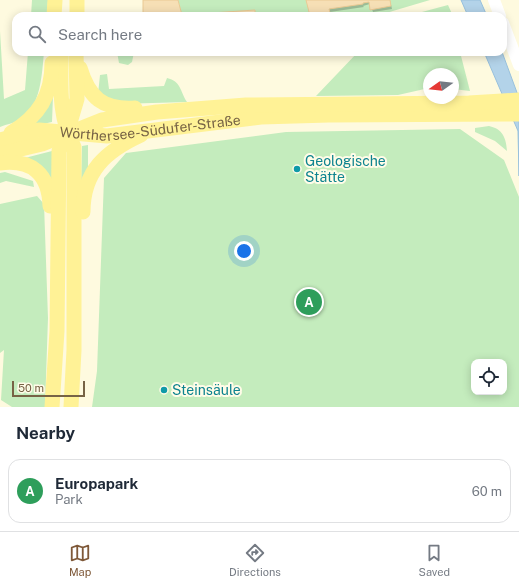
<!DOCTYPE html>
<meta charset="utf-8">
<style>
:root{--surface:#fff;--page:#f2f2f3;--text:#1f2937;--muted:#747a83;--line:#e0e1e3;--accent:#7e5838}
body{margin:0;font-family:"Public Sans",sans-serif;background:var(--page);color:var(--text)}
.controls{position:absolute;right:12px;bottom:12px;display:grid;overflow:hidden;border-radius:8px;box-shadow:0 2px 10px #0003}
.controls button{width:36px;height:36px;display:grid;place-items:center;padding:0;border:0;border-bottom:1px solid var(--line);background:var(--surface);color:var(--text);font:20px sans-serif}
.compass{position:absolute;left:423px;top:68px;width:36px;height:36px;border-radius:50%;background:var(--surface);box-shadow:0 2px 10px #0003;rotate:255deg}
.scale{position:absolute;left:12px;bottom:10px;width:73px;box-sizing:border-box;padding-left:4px;border:2px solid #776345;border-top:0;font-size:11px;line-height:14px;white-space:nowrap;color:#776345;-webkit-text-stroke:3px #fffce8;paint-order:stroke}
.you{position:absolute;left:244px;top:251px;width:14px;height:14px;margin:-10px;border:3px solid #fff;border-radius:50%;background:#1a73e8;box-shadow:0 0 0 6px #1a73e833}
.badge{display:grid;place-items:center;width:26px;height:26px;border-radius:50%;background:var(--accent);color:#fff;font-size:13px;font-weight:700}
.pin{position:absolute;translate:-50% -50%;border:2px solid #fff;box-shadow:0 1px 4px #0006}
.list{margin:0;padding:0;list-style:none}
h2{display:flex;justify-content:space-between;align-items:center;height:52px;margin:0;padding:0 16px;font-size:17px}
h2 small{font-size:13px;font-weight:400;color:var(--muted)}
.list li{display:grid;grid-template-columns:26px 1fr auto;gap:12px;align-items:center;box-sizing:border-box;height:64px;margin:0 8px 8px;padding:0 8px;border:1px solid var(--line);border-radius:12px}
.list b{display:block;font-size:15px;white-space:nowrap}
.list p{margin:0;font-size:13px;white-space:nowrap;color:var(--muted)}
.list em{font-size:13px;font-style:normal;color:var(--muted)}
.icon{flex:none;width:22px;height:22px;fill:none;stroke:currentColor;stroke-width:2;stroke-linecap:round;stroke-linejoin:round}
.map{position:relative;flex:none;width:519px;height:407px;overflow:hidden}
.search{position:absolute;background:var(--surface);box-shadow:0 2px 10px #0003;left:12px;right:12px;top:12px;height:44px;display:flex;align-items:center;gap:10px;box-sizing:border-box;padding:0 14px;border-radius:12px;color:var(--muted);font-size:15px}
.sheet{height:124px;background:var(--surface)}
nav{display:flex;justify-content:space-around;align-items:center;box-sizing:border-box;height:56px;border-top:1px solid var(--line);background:var(--surface);font-size:11px;color:var(--muted)}
nav a{display:grid;justify-items:center;gap:2px}
nav .on{color:var(--accent)}
.map>svg:first-child{display:block}
.green{fill:#c4ecbd;fill-rule:evenodd}
.water{fill:#b3d3e9;stroke:#98c0dc}
.shadow{fill:#0003}
.building{fill:#f6dfb5;stroke:#eaca94}
.lines{fill:none;stroke-linecap:round;stroke-linejoin:round}
.minor{stroke:#fff;stroke-width:12}
.major{stroke:#fff296;stroke-width:15}
.culture-dot{fill:#0f9aa8;stroke:#fffce8;stroke-width:1.5}
.labels{text-anchor:middle;stroke-width:4;stroke-linejoin:round;paint-order:stroke}
.street-label{font-size:14px;fill:#776345;stroke:#fffce8}
.culture-label{font-size:14px;fill:#0d838f;stroke:#fffce8;text-anchor:start}
</style>
<div class="map">
<svg width="519" height="407" viewBox="0 0 519 407">
<rect width="100%" height="100%" fill="#fefadf"/>
<path class="green" d="M 32,0 L 48,0 L 47,16 L 31,16 Z
M 143,0 L 430,0 L 376,16 L 143,16 Z
M 448,5 L 453,16 L 407,16 Z
M 0,31 L 4,99 L 25,90 L 28,52 L 44,52 C 42,73 41,107 21,119 C 15,123 7,124 0,127 Z
M 117,52 L 123,54 L 123,52 L 134,52 L 132,62 L 128,65 L 119,63 Z
M 358,52 L 460,52 L 470,91 L 453,89 L 453,74 L 429,74 L 429,88 L 398,95 L 316,96 Z
M 107,74 L 109,89 L 164,86 L 167,78 C 181,81 180,91 187,102 L 118,104 L 98,94 L 100,75 Z
M 53,96 L 52,122 L 29,127 Z
M 489,126 C 503,129 506,138 507,151 L 495,141 L 475,132 L 475,128 Z
M 460,129 L 504,160 L 519,197 L 519,407 L 92,407 L 97,371 L 104,178 L 126,153 L 286,132 ZM 474,362 L 504,362 L 504,392 L 474,392 Z
M 88,145 L 88,171 L 81,186 L 82,146 Z
M 52,151 L 52,184 L 17,160 Z
M 5,172 L 33,181 L 34,187 L 6,181 L 0,183 L 0,173 Z
M 37,196 L 44,204 L 48,318 L 45,407 L 12,407 L 1,400 L 4,350 L 0,353 L 0,204 Z"/>
<path class="water" d="M 461,0 L 480,0 L 487,16 L 468,16 Z
M 484,52 L 502,52 L 519,98 L 519,176 L 518,131 Z"/>
<path class="shadow" d="M 307,0 L 390,0 L 392,9 L 373,12 L 370,4 L 363,6 L 364,7 L 330,12 L 331,16 L 310,16 Z"/>
<path class="building" d="M 143,0 L 178,0 L 182,15 L 255,10 L 255,16 L 143,16 Z
M 306,0 L 390,0 L 391,6 L 370,10 L 369,2 L 363,3 L 363,4 L 329,9 L 331,16 L 310,16 Z"/>
<g class="lines">
<path class="minor" d="M 494,0 L 500,16
M 503,23 L 519,65"/>
<g class="major">
<path d="M 54,16 L 55,0"/>
<path d="M 77,16 L 77,0"/>
<path d="M 61,52 C 61,87 58,114 74,147 L 74,350 L 71,407"/>
<path d="M 80,68 C 89,98 103,110 135,108"/>
<path d="M 11,133 C 39,116 52,95 52,63"/>
<path id="s1" d="M 0,140 L 39,130 L 107,136 L 261,117 L 329,115 L 519,114"/>
<path d="M 0,154 L 42,144 L 102,120 L 157,112 L 246,105 L 469,103 L 519,100"/>
<path d="M 0,163 C 32,159 49,174 50,206"/>
<path d="M 83,212 C 83,171 106,151 141,135"/>
<path d="M 52,407 L 57,331 L 59,151 L 67,133 L 77,99 L 76,52"/>
</g>
</g>
<g class="culture-dot">
<circle cx="297" cy="169" r="4"/>
<circle cx="164" cy="390" r="4"/>
</g>
<g class="labels">
<g class="street-label">
<text dy="5" stroke="none"><textPath href="#s1" startOffset="152">Wörthersee-Südufer-Straße</textPath></text>
</g>
<g class="culture-label">
<text x="305" y="166">Geologische<tspan x="305" dy="16">Stätte</tspan></text>
<text x="172" y="395">Steinsäule</text>
</g>
</g>
</svg>
<div class="controls">
<button><svg class="icon" aria-label="locate" viewBox="0 0 24 24"><circle cx="12" cy="12" r="6"/><path d="M12 2v4M12 18v4M2 12h4M18 12h4"/></svg></button>
</div>
<svg class="compass" viewBox="-18 -18 36 36"><path d="M0-13l5 13h-10z" fill="#e53935"/><path d="M0 13l5-13h-10z" fill="#747a83"/></svg>
<div class="scale">50 m</div>
<div class="you"></div>
<div class="pin badge" style="left:309px;top:302px;background:#2e9e5b">A</div>
<div class="search"><svg class="icon" aria-label="search" viewBox="0 0 24 24"><circle cx="10" cy="10" r="6"/><path d="M15 15l6 6"/></svg>Search here</div>
</div>
<section class="sheet">
<h2>Nearby<small></small></h2>
<ul class="list">
<li><span class="badge" style="background:#2e9e5b">A</span><div><b>Europapark</b><p>Park</p></div><em>60 m</em></li>
</ul>
</section>
<nav>
<a class="on"><svg class="icon" aria-label="map" viewBox="0 0 24 24"><path d="M3 6l6-2 6 2 6-2v14l-6 2-6-2-6 2zM9 4v14M15 6v14"/></svg>Map</a>
<a><svg class="icon" aria-label="directions" viewBox="0 0 24 24"><path d="M12 3l9 9-9 9-9-9zM9 14v-3h6M13 9l2 2-2 2"/></svg>Directions</a>
<a><svg class="icon" aria-label="saved" viewBox="0 0 24 24"><path d="M7 4h10v16l-5-4-5 4z"/></svg>Saved</a>
</nav>
